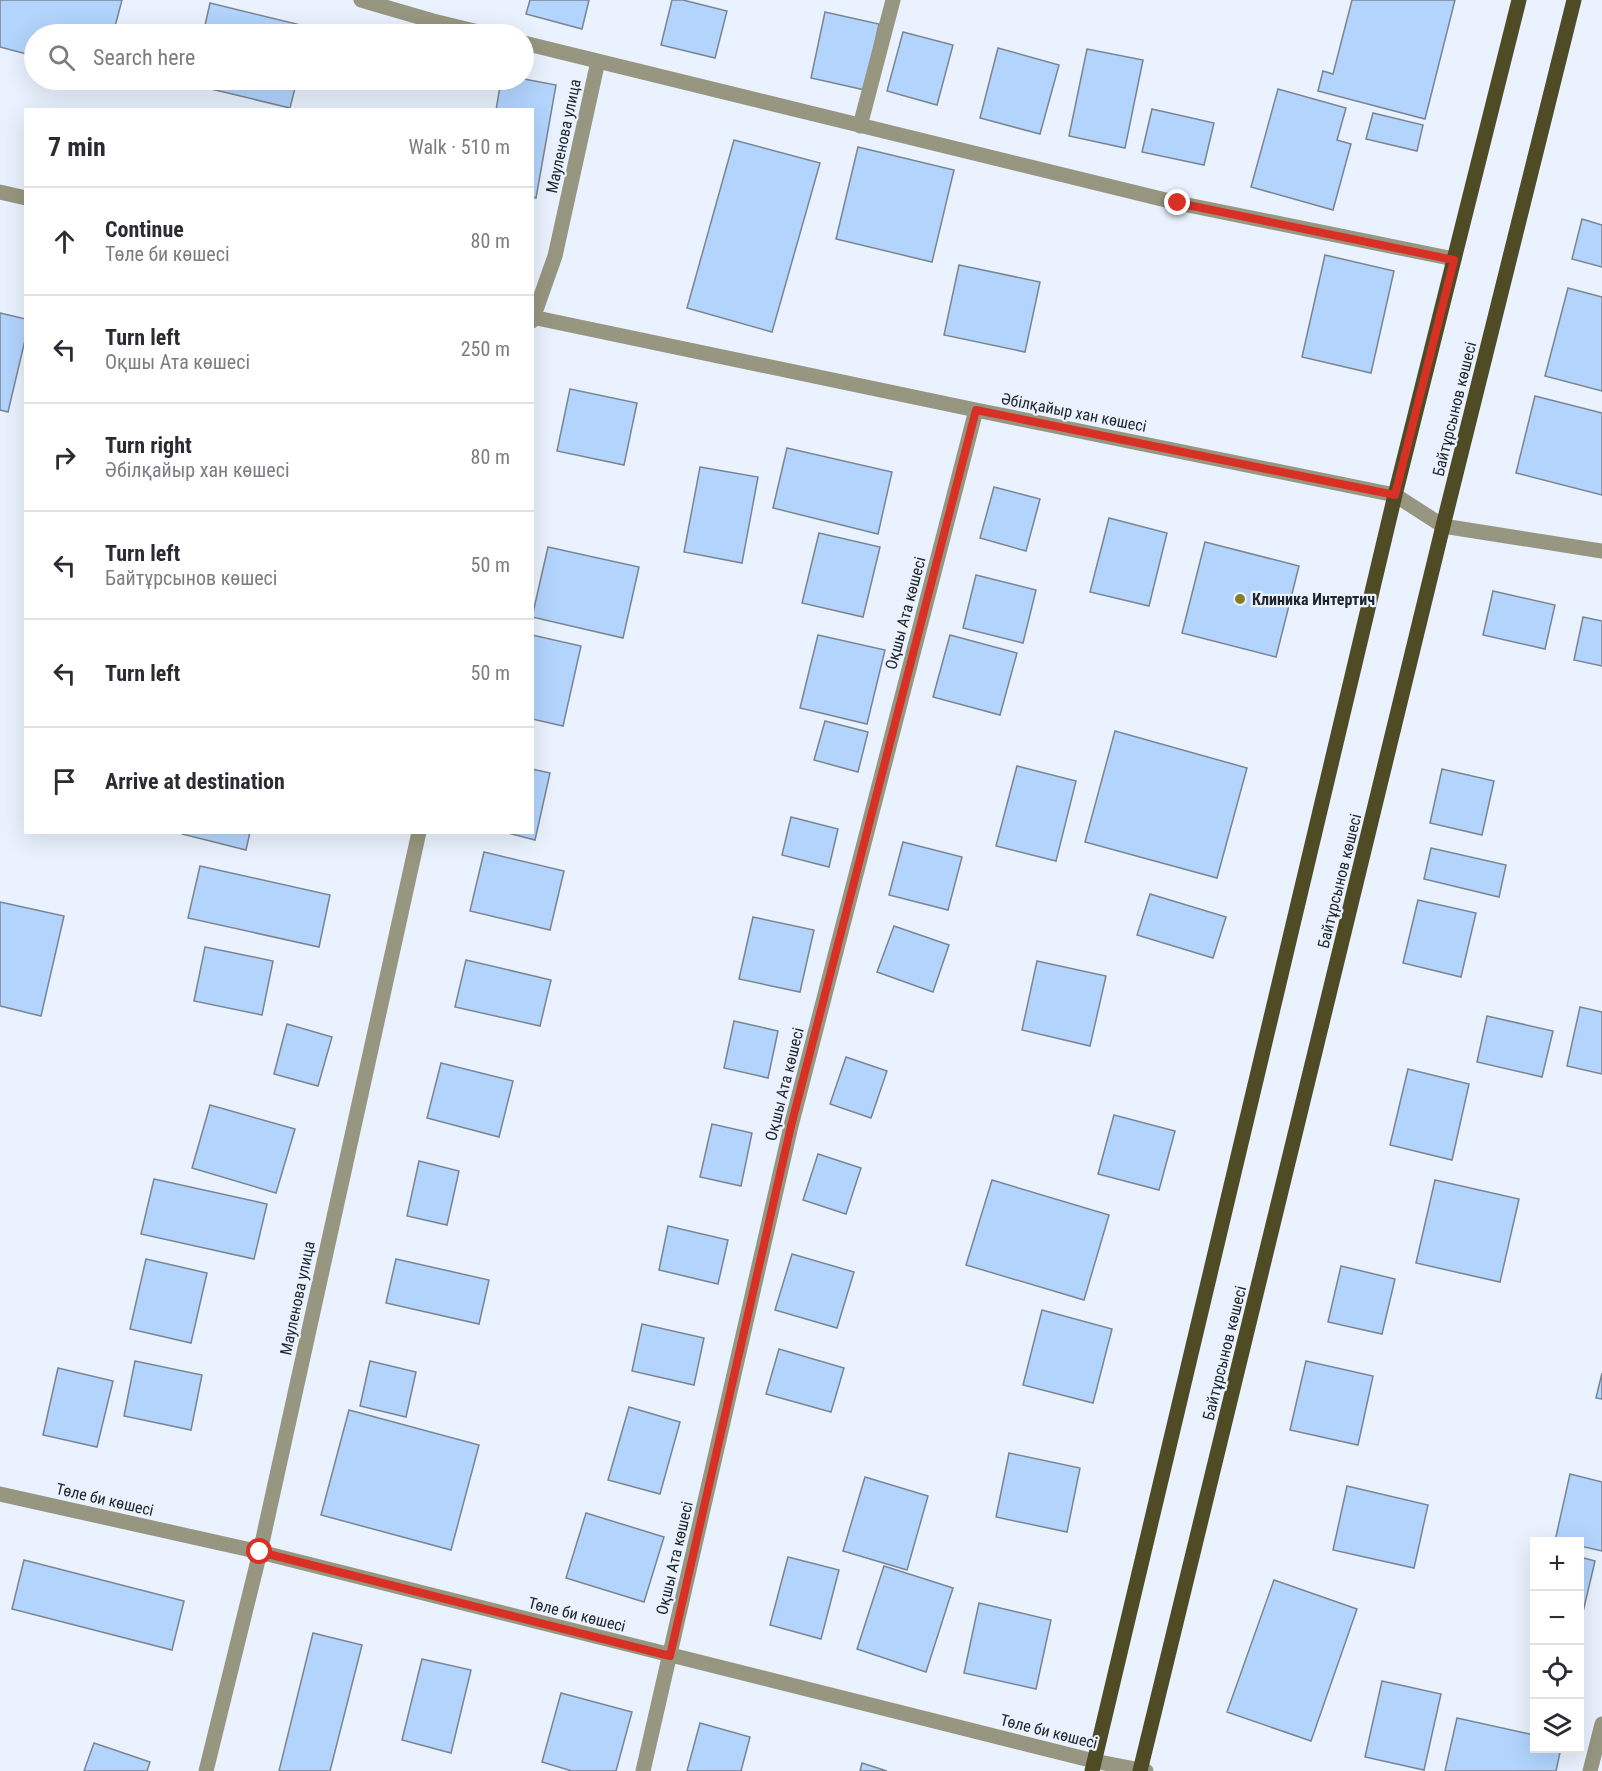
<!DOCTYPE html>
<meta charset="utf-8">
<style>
:root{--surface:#fff;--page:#f7f7f7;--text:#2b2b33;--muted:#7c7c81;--line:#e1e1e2}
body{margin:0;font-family:"Roboto Condensed",sans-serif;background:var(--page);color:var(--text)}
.controls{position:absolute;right:18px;bottom:18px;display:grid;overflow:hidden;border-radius:0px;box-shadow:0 6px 24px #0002}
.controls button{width:54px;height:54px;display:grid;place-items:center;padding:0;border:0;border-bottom:2px solid var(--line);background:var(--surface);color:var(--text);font:30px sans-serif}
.stop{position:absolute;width:18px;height:18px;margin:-14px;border:4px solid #d93025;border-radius:50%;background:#fff}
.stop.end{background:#d93025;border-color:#fff;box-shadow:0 2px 6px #0008}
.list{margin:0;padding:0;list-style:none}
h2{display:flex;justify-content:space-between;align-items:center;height:78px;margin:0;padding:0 24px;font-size:26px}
h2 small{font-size:20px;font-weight:400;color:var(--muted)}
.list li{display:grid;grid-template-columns:39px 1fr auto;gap:18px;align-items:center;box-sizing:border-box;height:108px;padding:0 24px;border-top:2px solid var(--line)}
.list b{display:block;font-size:22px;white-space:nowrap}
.list p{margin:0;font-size:20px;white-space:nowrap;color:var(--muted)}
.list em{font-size:20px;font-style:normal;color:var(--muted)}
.icon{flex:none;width:33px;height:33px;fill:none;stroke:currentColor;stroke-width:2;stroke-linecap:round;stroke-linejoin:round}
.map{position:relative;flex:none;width:1602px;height:1771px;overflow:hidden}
.search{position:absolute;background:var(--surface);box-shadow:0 6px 24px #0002;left:24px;top:24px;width:510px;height:66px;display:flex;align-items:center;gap:15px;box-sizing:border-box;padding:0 21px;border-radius:33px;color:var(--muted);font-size:22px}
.panel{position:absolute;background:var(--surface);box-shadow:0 6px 24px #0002;left:24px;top:108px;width:510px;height:726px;border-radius:0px}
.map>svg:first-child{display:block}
.building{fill:#b2d4fd;stroke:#7b8592;stroke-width:1.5}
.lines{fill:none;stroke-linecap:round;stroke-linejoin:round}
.minor{stroke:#979680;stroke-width:15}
.major{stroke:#4f4c25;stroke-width:15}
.route{stroke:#d93025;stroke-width:8}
.poi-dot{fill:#867d24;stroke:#e9f2fe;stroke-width:2}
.labels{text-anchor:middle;stroke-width:4.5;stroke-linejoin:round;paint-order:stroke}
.street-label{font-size:16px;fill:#21262b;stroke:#e9f2fe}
.poi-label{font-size:16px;font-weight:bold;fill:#21262b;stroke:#e9f2fe;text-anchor:start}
</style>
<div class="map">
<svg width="1602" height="1771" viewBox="0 0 1602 1771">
<rect width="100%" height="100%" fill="#e9f2fe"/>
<path class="building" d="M 0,0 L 122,0 L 113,34 L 34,34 L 34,56 L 0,47 Z
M 530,0 L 589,0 L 582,29 L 526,14 Z
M 672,0 L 683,0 L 727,11 L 715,58 L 661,45 Z
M 1352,0 L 1455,0 L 1425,119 L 1318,91 L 1323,71 L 1333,74 Z
M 210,3 L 309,27 L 308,34 L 203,34 Z
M 825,12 L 879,24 L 865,90 L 811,78 Z
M 903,32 L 953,45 L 937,105 L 887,91 Z
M 998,48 L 1059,65 L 1040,134 L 980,118 Z
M 1087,49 L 1143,60 L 1125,148 L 1069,136 Z
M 524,79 L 556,85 L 536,198 L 532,197 L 532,110 L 496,110 L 501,80 Z
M 191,80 L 297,80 L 290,108 L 190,84 Z
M 1278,89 L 1346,108 L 1337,140 L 1351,144 L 1333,210 L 1251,187 Z
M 1152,109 L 1214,123 L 1204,165 L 1142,152 Z
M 1373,113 L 1423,125 L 1417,151 L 1366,139 Z
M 734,140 L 820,163 L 772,332 L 687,308 Z
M 858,147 L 954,170 L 932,262 L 836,239 Z
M 1582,219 L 1602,225 L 1602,267 L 1572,259 Z
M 1325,255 L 1394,271 L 1371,373 L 1302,357 Z
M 959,265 L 1040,282 L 1025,352 L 944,335 Z
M 1568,288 L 1602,297 L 1602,391 L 1545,376 Z
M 0,313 L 26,319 L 26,336 L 8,412 L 0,410 Z
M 570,389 L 637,403 L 624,465 L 557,451 Z
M 1535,396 L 1602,413 L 1602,495 L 1516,473 Z
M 787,448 L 892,472 L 878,534 L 773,508 Z
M 700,467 L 758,477 L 742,563 L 684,552 Z
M 994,487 L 1040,499 L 1026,551 L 980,538 Z
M 1109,518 L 1167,533 L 1149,606 L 1090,592 Z
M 819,533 L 880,547 L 863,617 L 802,603 Z
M 1205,542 L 1299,566 L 1276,657 L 1182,633 Z
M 548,547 L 639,567 L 623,638 L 532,617 Z
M 976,575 L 1036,590 L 1023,643 L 963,628 Z
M 1493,591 L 1555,605 L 1545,649 L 1483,635 Z
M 1583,617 L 1602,621 L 1602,666 L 1574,660 Z
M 532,635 L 581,646 L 563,726 L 532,719 Z
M 818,635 L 885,650 L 867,724 L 800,708 Z
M 950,635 L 1017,653 L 1000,715 L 933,697 Z
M 825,721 L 868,732 L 858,772 L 814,760 Z
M 1115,731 L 1247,768 L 1217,878 L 1085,842 Z
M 1017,766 L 1076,781 L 1056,861 L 996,846 Z
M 532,769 L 550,773 L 535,840 L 504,832 L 532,832 Z
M 1442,769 L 1494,781 L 1482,835 L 1430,823 Z
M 791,817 L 838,829 L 829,867 L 782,855 Z
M 182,832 L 250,832 L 246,850 L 182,834 Z
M 903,842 L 962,857 L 948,910 L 889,895 Z
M 1431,848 L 1506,865 L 1499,897 L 1424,879 Z
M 484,852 L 564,871 L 550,930 L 470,911 Z
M 200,866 L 330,895 L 319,947 L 188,918 Z
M 1150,894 L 1226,917 L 1213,958 L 1137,935 Z
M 1418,900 L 1476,913 L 1461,977 L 1403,963 Z
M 0,902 L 64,916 L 41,1016 L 0,1006 Z
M 753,917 L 814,930 L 800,992 L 739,979 Z
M 894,926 L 949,945 L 933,992 L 877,972 Z
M 205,947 L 273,961 L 262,1015 L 194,1001 Z
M 466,960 L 551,980 L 540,1026 L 455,1007 Z
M 1037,961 L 1106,976 L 1090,1046 L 1022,1030 Z
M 1580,1007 L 1602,1012 L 1602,1074 L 1567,1066 Z
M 1487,1016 L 1553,1031 L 1542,1077 L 1477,1062 Z
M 734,1021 L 778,1031 L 768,1078 L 724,1068 Z
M 287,1024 L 332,1037 L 318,1086 L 274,1074 Z
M 846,1057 L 887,1071 L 871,1118 L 830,1104 Z
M 441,1063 L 513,1081 L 499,1137 L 427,1118 Z
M 1408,1069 L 1469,1084 L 1452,1160 L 1390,1145 Z
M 210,1105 L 295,1129 L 276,1193 L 192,1168 Z
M 1114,1115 L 1175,1131 L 1159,1190 L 1098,1174 Z
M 712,1124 L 752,1133 L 741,1186 L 700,1177 Z
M 818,1154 L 861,1168 L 846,1214 L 803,1200 Z
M 419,1161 L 459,1171 L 447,1225 L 407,1216 Z
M 154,1179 L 267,1204 L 254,1259 L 141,1234 Z
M 992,1180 L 1109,1215 L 1084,1300 L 966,1265 Z
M 1435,1180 L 1519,1199 L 1500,1282 L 1416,1263 Z
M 668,1226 L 728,1240 L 718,1284 L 659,1270 Z
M 792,1254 L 854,1272 L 837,1328 L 775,1310 Z
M 146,1259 L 207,1273 L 191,1343 L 130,1329 Z
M 396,1259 L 489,1280 L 479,1324 L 386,1303 Z
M 1341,1266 L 1395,1279 L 1382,1334 L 1328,1322 Z
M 1042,1310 L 1112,1329 L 1093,1403 L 1023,1385 Z
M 642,1324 L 704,1338 L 694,1385 L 632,1371 Z
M 779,1349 L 844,1368 L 831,1412 L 766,1394 Z
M 135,1361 L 202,1375 L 191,1430 L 124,1416 Z
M 370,1361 L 416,1372 L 406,1417 L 360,1406 Z
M 1306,1361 L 1373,1376 L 1358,1445 L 1290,1430 Z
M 58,1368 L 113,1381 L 97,1447 L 43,1435 Z
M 1602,1373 L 1602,1399 L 1596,1398 Z
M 629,1407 L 680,1422 L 660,1494 L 608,1480 Z
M 349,1410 L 479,1445 L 451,1550 L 321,1515 Z
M 1009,1453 L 1080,1468 L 1067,1532 L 996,1517 Z
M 1570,1474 L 1602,1482 L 1602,1551 L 1580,1546 L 1580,1542 L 1555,1541 Z
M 865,1477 L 928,1496 L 907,1570 L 843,1551 Z
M 1347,1486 L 1428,1505 L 1414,1568 L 1333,1550 Z
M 586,1513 L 664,1537 L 644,1602 L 566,1578 Z
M 788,1557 L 839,1570 L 821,1639 L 770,1625 Z
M 1580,1557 L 1595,1561 L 1583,1612 L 1580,1612 Z
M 24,1560 L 184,1601 L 172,1650 L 12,1609 Z
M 884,1566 L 953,1588 L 926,1672 L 857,1649 Z
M 1274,1580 L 1357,1609 L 1311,1741 L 1227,1712 Z
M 979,1603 L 1051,1620 L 1036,1689 L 964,1673 Z
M 313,1633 L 362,1645 L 330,1771 L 279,1771 Z
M 422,1659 L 471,1670 L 451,1753 L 402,1740 Z
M 1382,1681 L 1441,1694 L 1424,1770 L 1365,1757 Z
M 561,1693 L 632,1712 L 616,1771 L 572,1771 L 542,1762 Z
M 1457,1718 L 1534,1735 L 1534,1748 L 1561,1748 L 1556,1771 L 1445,1771 Z
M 700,1723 L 750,1737 L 741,1771 L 687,1771 Z
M 94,1743 L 150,1762 L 147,1771 L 84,1771 Z
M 862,1763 L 887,1771 L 860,1771 Z"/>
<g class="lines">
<path class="minor" d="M 361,0 L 433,21 L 487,34
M 524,43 L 1178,203 L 1454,259
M 860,126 L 893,0
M 0,192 L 26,198
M 532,317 L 976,410 L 1395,495 L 1443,526 L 1602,551
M 532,321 L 555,256 L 598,61
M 0,1494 L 260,1552 L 1094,1761 L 1146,1771
M 206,1771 L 260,1552 L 419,832
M 643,1771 L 791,1126 L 976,410
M 1590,1771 L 1602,1724"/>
<path class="major" d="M 1092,1771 L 1395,495 L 1519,0
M 1140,1771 L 1443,526 L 1574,0"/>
</g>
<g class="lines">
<path class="route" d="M 260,1552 L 670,1656 L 791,1126 L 976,410 L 1395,495 L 1454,260 L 1178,203"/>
</g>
<circle class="poi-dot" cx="1240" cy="599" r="6"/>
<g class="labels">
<g class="street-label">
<text transform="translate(563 136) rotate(-78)" y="6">Мауленова улица</text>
<text transform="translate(1454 409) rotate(-76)" y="6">Байтұрсынов көшесі</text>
<text transform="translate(1074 412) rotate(11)" y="6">Әбілқайыр хан көшесі</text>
<text transform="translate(905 613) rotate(-75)" y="6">Оқшы Ата көшесі</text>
<text transform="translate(1339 881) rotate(-76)" y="6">Байтұрсынов көшесі</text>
<text transform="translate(784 1084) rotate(-76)" y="6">Оқшы Ата көшесі</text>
<text transform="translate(297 1298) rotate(-78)" y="6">Мауленова улица</text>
<text transform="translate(1224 1353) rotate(-76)" y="6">Байтұрсынов көшесі</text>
<text transform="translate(105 1499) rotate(13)" y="6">Төле би көшесі</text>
<text transform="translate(674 1558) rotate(-77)" y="6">Оқшы Ата көшесі</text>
<text transform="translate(577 1614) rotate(14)" y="6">Төле би көшесі</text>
<text transform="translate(1049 1731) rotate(14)" y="6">Төле би көшесі</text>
</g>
<g class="poi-label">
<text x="1252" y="605">Клиника Интертич</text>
</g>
</g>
</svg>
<div class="controls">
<button>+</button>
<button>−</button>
<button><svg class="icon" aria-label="locate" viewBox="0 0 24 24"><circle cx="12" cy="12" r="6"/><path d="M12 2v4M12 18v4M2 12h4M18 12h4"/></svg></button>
<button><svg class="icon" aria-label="layers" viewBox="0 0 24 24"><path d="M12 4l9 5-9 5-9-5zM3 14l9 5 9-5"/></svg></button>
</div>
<div class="stop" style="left:260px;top:1552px"></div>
<div class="stop end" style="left:1178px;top:203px"></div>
<div class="search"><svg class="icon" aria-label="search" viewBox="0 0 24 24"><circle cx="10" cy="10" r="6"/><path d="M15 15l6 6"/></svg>Search here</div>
<section class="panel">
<h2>7 min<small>Walk · 510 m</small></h2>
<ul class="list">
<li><svg class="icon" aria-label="ahead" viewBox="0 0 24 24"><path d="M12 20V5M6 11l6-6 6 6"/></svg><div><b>Continue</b><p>Төле би көшесі</p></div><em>80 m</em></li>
<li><svg class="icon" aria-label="left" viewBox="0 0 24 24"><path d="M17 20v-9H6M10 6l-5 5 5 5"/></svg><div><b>Turn left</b><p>Оқшы Ата көшесі</p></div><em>250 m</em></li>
<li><svg class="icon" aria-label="right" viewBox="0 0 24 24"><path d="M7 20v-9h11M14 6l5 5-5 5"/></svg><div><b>Turn right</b><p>Әбілқайыр хан көшесі</p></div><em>80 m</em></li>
<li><svg class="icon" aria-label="left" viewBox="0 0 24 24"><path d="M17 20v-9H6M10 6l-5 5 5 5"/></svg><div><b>Turn left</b><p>Байтұрсынов көшесі</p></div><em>50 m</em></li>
<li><svg class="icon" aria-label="left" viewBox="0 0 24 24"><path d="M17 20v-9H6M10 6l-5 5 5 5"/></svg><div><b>Turn left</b></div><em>50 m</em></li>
<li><svg class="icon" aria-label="arrive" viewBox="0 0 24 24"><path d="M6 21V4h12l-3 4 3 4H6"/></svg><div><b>Arrive at destination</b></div></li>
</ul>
</section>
</div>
